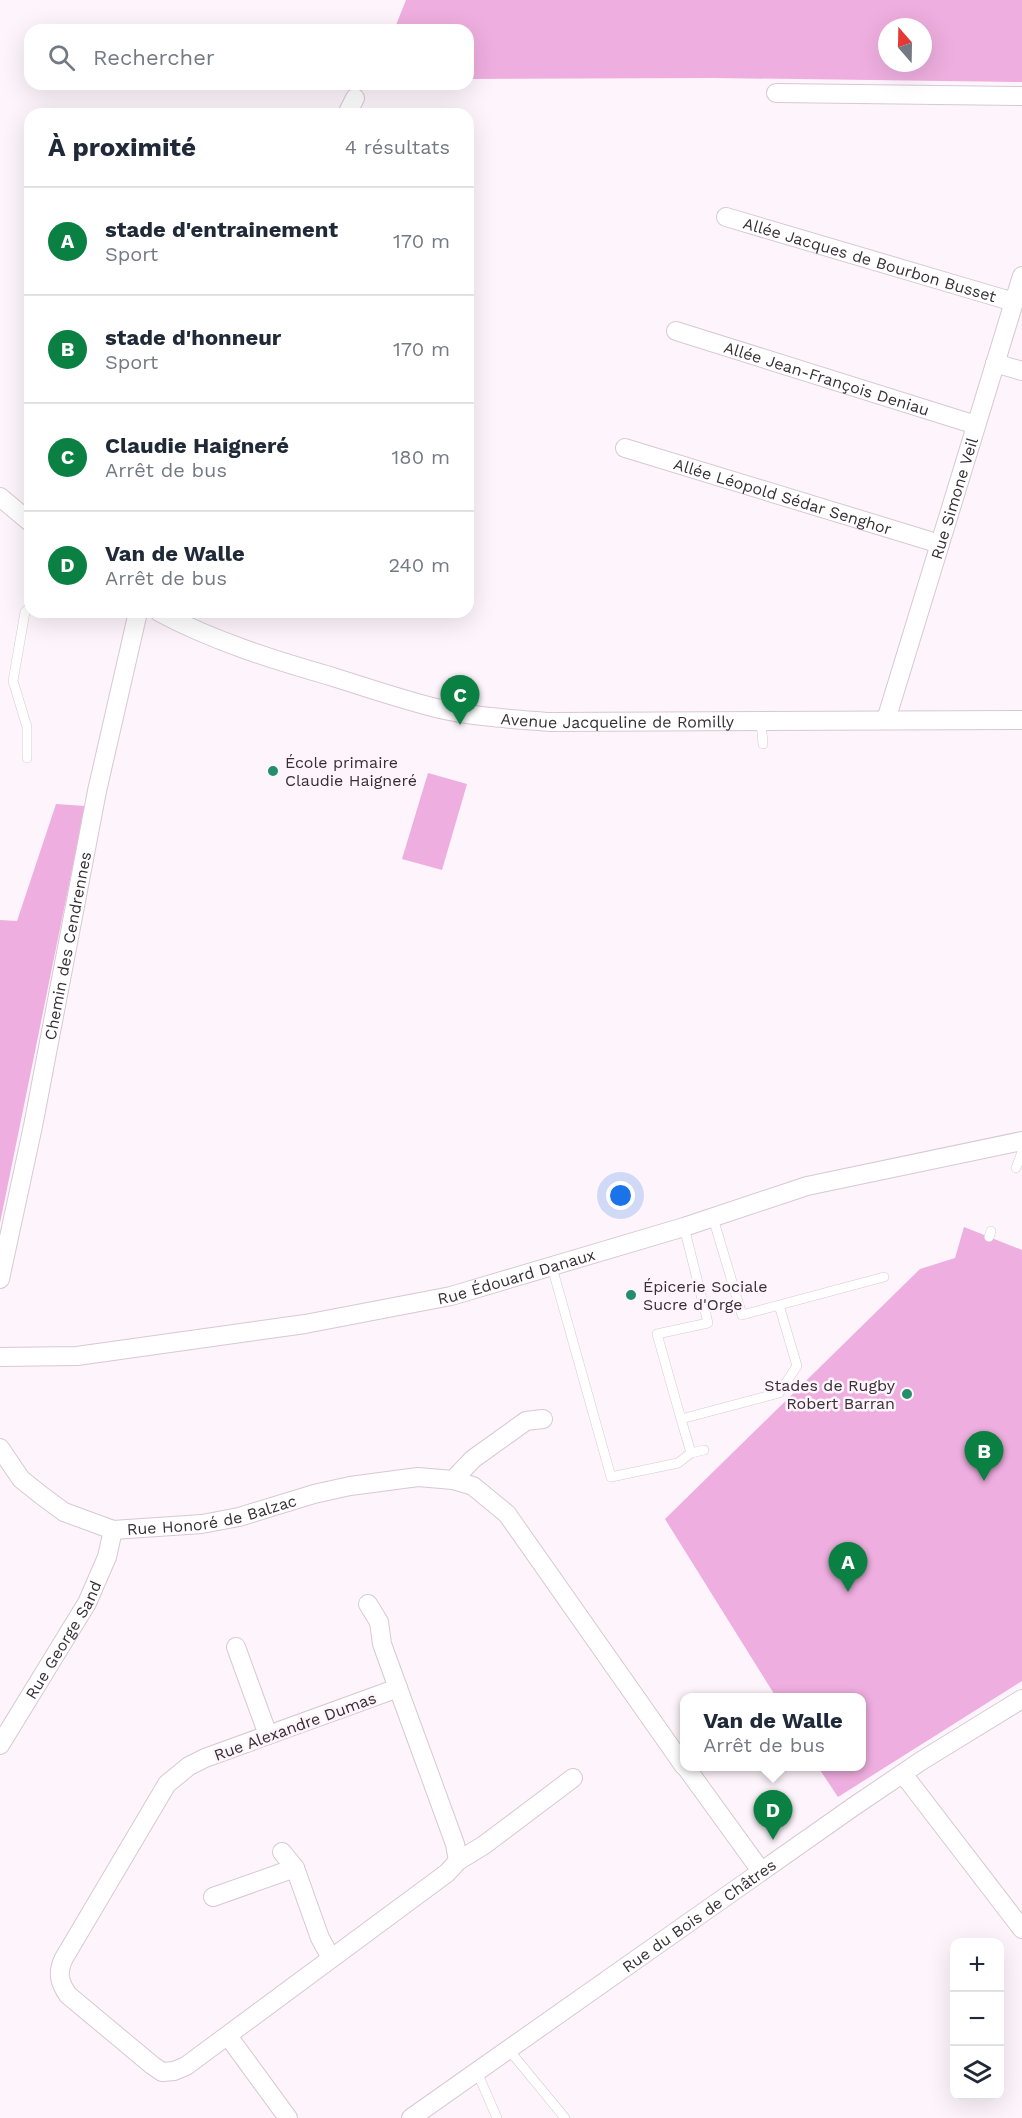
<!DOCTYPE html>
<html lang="fr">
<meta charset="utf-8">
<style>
:root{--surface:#fff;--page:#f2f2f3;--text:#1f2937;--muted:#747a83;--line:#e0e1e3;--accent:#0b8043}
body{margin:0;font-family:"Work Sans",sans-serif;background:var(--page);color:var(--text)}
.controls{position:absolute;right:18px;bottom:18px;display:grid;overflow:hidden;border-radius:12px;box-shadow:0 6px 24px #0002}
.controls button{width:54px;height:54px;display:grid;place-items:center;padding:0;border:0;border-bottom:2px solid var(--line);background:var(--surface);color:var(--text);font:30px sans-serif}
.compass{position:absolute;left:878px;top:18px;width:54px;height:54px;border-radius:50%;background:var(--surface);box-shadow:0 6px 24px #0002;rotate:340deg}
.you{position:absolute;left:621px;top:1196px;width:21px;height:21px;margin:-15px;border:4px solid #fff;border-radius:50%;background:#1a73e8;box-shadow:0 0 0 9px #1a73e833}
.badge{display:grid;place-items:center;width:39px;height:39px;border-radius:50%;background:var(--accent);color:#fff;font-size:20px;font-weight:700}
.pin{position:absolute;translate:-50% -50px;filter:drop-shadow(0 2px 3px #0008)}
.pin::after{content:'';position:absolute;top:32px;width:21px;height:18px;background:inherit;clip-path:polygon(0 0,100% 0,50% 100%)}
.popup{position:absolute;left:680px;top:1693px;width:186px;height:78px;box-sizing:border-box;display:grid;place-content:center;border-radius:12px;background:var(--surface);filter:drop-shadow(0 2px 4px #0005);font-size:20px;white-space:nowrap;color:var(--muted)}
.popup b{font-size:22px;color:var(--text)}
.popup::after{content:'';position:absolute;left:50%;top:100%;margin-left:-12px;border:12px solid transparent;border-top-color:var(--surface)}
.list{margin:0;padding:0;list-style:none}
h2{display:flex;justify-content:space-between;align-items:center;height:78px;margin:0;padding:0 24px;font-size:26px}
h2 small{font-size:20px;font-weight:400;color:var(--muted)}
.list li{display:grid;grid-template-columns:39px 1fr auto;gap:18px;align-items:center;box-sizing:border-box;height:108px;padding:0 24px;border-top:2px solid var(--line)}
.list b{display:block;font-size:22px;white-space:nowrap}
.list p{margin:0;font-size:20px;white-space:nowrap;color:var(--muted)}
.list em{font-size:20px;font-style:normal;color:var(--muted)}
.icon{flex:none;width:33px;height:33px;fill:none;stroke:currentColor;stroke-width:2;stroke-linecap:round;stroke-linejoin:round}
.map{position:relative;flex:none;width:1022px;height:2118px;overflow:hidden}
.search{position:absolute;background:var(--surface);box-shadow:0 6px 24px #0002;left:24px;top:24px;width:450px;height:66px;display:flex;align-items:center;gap:15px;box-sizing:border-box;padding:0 21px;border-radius:18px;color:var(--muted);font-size:22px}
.panel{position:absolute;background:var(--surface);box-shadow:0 6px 24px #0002;left:24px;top:108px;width:450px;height:510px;border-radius:18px}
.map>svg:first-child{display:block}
.green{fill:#eeaedf;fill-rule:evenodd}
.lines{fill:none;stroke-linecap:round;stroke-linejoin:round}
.service-casing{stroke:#d8c8d3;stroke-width:10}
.minor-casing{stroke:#d8c8d3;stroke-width:20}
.service{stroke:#fff;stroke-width:9}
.minor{stroke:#fff;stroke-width:18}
.poi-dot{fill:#248d6b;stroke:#fef4fb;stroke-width:2}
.labels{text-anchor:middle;stroke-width:5;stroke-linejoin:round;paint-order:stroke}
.street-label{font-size:16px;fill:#363035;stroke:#fef4fb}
.poi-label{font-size:16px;fill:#363035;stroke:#fef4fb;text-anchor:start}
</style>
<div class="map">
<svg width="1022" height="2118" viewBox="0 0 1022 2118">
<rect width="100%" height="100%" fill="#fef4fb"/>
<path class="green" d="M 406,0 L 1022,0 L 1022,82 L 714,78 L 468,79 L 468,30 L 394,30 ZM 887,27 L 923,27 L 923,63 L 887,63 Z
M 428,773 L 467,784 L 442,870 L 402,859 Z
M 56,804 L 85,806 L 0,1223 L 0,920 L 17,921 Z
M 964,1227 L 1022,1250 L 1022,1681 L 838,1797 L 818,1767 L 862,1766 L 862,1698 L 776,1697 L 665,1519 L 920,1269 L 955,1258 Z"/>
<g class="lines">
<g class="service-casing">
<path id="service" d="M 761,722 L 763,744
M 27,758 L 27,727 L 13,681 L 25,612 L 30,607
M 1016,1168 L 1022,1152
M 713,1218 L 742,1315 L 884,1277
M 684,1227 L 708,1323 L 657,1334 L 681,1419 L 779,1393 L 797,1366 L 779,1305
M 989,1237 L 991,1231
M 552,1267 L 611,1477 L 678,1463 L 691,1453
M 681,1419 L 691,1453 L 704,1450
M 509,2050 L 565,2118
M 477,2072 L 497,2118"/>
</g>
<g class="minor-casing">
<g id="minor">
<path d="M 776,93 L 1022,96"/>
<path d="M 347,114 L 355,98"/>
<path id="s1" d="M 726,217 L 1014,302"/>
<path id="s2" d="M 676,331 L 976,425"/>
<path d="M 995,363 L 1022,371"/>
<path id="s3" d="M 625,448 L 940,544"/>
<path d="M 0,497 L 30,522"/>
<path id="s4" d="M 159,612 C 213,641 271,659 330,676 C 365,687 400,699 436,708 C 473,717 512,719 550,722 L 1022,720"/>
<path id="s5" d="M 886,720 L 1022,276"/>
<path id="s6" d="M 0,1279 L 33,1126 L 97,791 L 138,612"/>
<path id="s7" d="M 0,1357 L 77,1356 L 305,1324 L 451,1296 L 684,1227 L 807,1186 L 1022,1141"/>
<path id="s8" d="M 0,1448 L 21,1479 L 41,1495 L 64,1512 L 113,1530 L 202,1524 L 239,1517 L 314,1494 L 350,1486 L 418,1477 L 453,1480 L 473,1486 L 507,1514 L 684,1766"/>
<path d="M 453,1480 L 473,1459 L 526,1421 L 543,1419"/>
<path d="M 368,1604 L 379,1622 L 382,1644 L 398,1688"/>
<path d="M 236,1647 L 268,1735"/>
<path id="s9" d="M 0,1745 L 87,1603 L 107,1557 L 113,1530"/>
<path d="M 685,1766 L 761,1871"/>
<path d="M 903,1774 L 1022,1929"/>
<path d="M 282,1852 L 295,1868 L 320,1938 L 331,1958"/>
<path d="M 458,1861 L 455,1844 L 398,1688 L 205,1758 L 189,1766 L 167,1784 L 64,1958 C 57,1972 59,1982 68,1995 L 152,2065 L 162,2072 L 174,2071 L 186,2066 L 447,1873 L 458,1861 L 484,1845 L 573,1778"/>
<path d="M 213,1897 L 295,1868"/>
<path d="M 228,2036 L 288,2118"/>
<path id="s10" d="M 411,2118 L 853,1807 L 921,1761 L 1022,1699"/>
</g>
</g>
<use href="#service" class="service"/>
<use href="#minor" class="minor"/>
</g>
<g class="poi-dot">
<circle cx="273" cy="771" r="6"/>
<circle cx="631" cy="1295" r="6"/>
<circle cx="907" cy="1394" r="6"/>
</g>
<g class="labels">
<g class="street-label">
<text dy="6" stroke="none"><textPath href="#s1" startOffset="150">Allée Jacques de Bourbon Busset</textPath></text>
<text dy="6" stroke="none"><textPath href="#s2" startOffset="158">Allée Jean-François Deniau</textPath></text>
<text dy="6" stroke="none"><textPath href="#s3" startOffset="165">Allée Léopold Sédar Senghor</textPath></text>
<text dy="6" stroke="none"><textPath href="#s5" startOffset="232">Rue Simone Veil</textPath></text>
<text dy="6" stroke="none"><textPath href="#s4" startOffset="476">Avenue Jacqueline de Romilly</textPath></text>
<text dy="6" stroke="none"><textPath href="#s6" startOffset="340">Chemin des Cendrennes</textPath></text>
<text dy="6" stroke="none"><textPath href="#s7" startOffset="524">Rue Édouard Danaux</textPath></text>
<text dy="6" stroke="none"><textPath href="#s8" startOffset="244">Rue Honoré de Balzac</textPath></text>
<text dy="6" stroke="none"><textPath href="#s9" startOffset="123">Rue George Sand</textPath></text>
<text transform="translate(295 1726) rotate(-20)" y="6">Rue Alexandre Dumas</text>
<text dy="6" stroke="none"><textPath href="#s10" startOffset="352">Rue du Bois de Châtres</textPath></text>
</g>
<g class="poi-label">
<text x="285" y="768">École primaire<tspan x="285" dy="18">Claudie Haigneré</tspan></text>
<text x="643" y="1292">Épicerie Sociale<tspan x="643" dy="18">Sucre d'Orge</tspan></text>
<text x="895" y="1391" text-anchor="end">Stades de Rugby<tspan x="895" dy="18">Robert Barran</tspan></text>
</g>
</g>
</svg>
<div class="controls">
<button>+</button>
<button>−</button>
<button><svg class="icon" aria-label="layers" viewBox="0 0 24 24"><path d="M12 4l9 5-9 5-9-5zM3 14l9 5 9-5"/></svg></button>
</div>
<svg class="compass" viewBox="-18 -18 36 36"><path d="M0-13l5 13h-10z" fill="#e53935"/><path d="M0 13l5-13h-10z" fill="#747a83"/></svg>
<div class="you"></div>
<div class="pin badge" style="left:848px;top:1592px">A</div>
<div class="pin badge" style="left:984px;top:1481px">B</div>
<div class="pin badge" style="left:460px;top:725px">C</div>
<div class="pin badge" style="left:773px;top:1840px">D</div>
<div class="popup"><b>Van de Walle</b>Arrêt de bus</div>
<div class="search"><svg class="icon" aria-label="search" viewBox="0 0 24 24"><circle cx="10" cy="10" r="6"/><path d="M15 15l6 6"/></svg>Rechercher</div>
<section class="panel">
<h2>À proximité<small>4 résultats</small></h2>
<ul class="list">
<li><span class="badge">A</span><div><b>stade d'entrainement</b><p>Sport</p></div><em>170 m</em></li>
<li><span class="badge">B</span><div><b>stade d'honneur</b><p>Sport</p></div><em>170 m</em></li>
<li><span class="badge">C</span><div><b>Claudie Haigneré</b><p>Arrêt de bus</p></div><em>180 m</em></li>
<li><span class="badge">D</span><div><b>Van de Walle</b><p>Arrêt de bus</p></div><em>240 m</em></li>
</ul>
</section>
</div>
